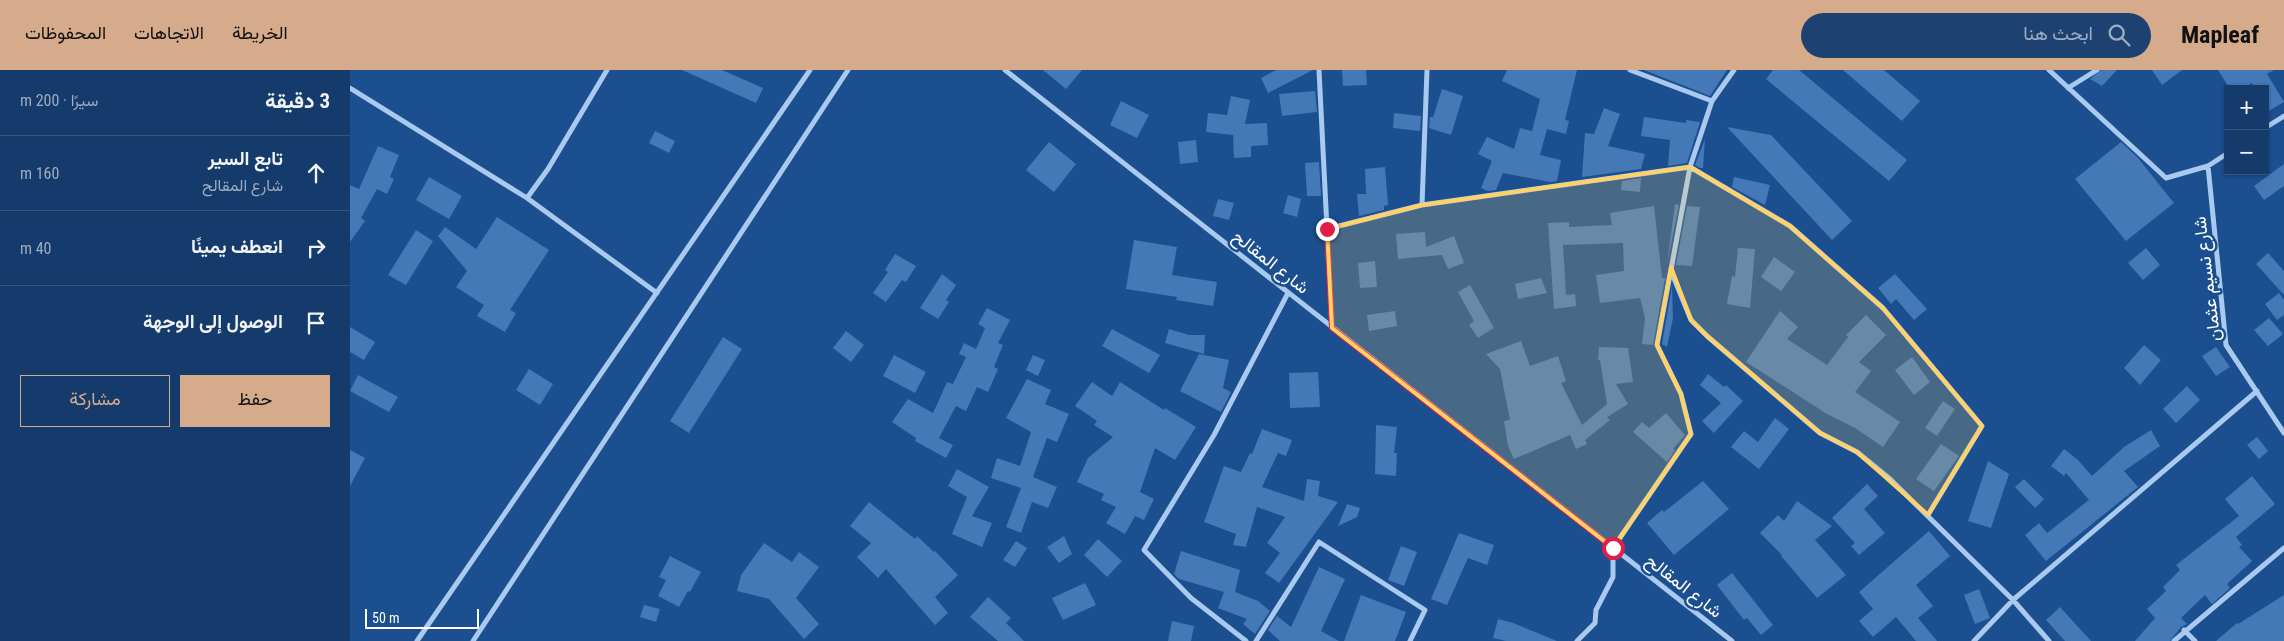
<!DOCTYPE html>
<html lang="ar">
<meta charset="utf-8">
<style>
:root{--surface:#143b6b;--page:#1d4271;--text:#f1f3f6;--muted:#9dadc1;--line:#33557e;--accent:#d6ab8b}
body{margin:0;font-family:"Roboto Condensed",Vazirmatn,sans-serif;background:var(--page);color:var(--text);direction:rtl}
.controls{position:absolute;right:15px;top:15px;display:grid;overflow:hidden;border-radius:0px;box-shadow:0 1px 4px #0004}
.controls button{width:45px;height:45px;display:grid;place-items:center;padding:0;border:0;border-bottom:1px solid var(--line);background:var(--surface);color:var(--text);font:25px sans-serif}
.scale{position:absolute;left:15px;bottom:12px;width:114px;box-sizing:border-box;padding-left:5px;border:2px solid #fff;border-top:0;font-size:14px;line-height:18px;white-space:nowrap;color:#fff;-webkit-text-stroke:4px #1b4f8f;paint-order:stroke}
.stop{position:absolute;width:15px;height:15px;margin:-11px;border:4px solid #e11d48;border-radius:50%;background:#fff}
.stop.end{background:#e11d48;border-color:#fff;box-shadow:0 1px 5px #0008}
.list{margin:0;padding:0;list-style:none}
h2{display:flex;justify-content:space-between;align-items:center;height:65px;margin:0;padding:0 20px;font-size:21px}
h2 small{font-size:16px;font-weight:400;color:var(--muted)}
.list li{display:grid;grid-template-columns:32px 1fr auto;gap:15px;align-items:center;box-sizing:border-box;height:75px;padding:0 20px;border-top:1px solid var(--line)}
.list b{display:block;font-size:19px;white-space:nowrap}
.list p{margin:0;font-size:16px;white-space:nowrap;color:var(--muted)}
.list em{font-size:16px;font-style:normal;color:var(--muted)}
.actions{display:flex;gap:10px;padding:15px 20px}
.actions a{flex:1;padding:11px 0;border:1px solid var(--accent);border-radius:0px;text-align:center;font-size:18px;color:var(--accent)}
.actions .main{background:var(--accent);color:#111}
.icon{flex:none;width:28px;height:28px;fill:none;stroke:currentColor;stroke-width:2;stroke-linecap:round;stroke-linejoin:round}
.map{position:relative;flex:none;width:1934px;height:571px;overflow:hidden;direction:ltr}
header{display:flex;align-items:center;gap:30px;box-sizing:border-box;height:70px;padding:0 25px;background:var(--accent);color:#111}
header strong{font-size:24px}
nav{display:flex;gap:28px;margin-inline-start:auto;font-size:18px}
.search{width:350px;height:45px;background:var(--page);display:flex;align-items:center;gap:12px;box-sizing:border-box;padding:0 18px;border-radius:28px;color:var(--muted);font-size:19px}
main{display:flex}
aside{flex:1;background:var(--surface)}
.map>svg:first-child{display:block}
.building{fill:#4478b7}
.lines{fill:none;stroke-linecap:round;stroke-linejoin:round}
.street{stroke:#a9c9ee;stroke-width:5}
.route{stroke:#e11d48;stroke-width:6}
.marked{fill:#ffd166;fill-opacity:0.2;stroke:#ffd166;stroke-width:4;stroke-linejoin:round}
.labels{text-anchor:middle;stroke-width:5;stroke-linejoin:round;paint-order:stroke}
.street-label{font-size:18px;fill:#fff;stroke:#1b4f8f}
</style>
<header>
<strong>Mapleaf</strong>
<div class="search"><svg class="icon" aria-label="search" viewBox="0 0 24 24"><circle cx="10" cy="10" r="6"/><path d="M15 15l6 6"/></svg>ابحث هنا</div>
<nav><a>الخريطة</a><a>الاتجاهات</a><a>المحفوظات</a></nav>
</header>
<main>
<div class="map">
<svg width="1934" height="571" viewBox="0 0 1934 571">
<rect width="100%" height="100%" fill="#1b4f8f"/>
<path class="building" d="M 332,0 L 372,0 L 413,18 L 406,33 Z
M 693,0 L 732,0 L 716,19 Z
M 926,0 L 963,0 L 918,23 L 911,8 Z
M 992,0 L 1016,0 L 1017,15 L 993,16 Z
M 1157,0 L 1227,0 L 1215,50 L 1219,51 L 1216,64 L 1197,59 L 1190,85 L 1211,90 L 1207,111 L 1200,112 L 1153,103 L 1146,120 L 1138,121 L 1131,118 L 1142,91 L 1128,84 L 1137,67 L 1164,79 L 1170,58 L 1182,61 L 1190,29 L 1152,11 Z
M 1294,0 L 1377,0 L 1360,26 Z
M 1423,0 L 1449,0 L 1557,90 L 1539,111 L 1416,9 Z
M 1493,0 L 1534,0 L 1570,31 L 1552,51 Z
M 1751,0 L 1767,0 L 1752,16 L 1740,9 Z
M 1802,0 L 1832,0 L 1812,15 Z
M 1868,0 L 1924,0 L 1917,4 L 1934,32 L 1915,43 L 1915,19 L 1906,19 L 1902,13 L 1893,19 L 1880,19 Z
M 1092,19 L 1113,26 L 1101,65 L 1079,58 L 1080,47 L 1083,47 Z
M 965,21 L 967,42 L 932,46 L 929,24 Z
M 881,26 L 900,30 L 895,54 L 917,53 L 918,75 L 901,76 L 901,87 L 884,88 L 883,65 L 856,62 L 858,43 L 877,45 Z
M 771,31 L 799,45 L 787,68 L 760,55 Z
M 1254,38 L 1270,44 L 1258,76 L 1295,84 L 1291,99 L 1232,107 L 1235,63 L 1244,64 Z
M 1044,43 L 1071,46 L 1070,61 L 1043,58 Z
M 1294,47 L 1336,53 L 1336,50 L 1350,52 L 1337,93 L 1318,96 L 1320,70 L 1291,66 Z
M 1377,57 L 1421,65 L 1502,151 L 1482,170 Z
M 305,61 L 325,71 L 319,83 L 299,73 Z
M 1355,69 L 1353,98 L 1350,98 L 1345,95 Z
M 846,70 L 848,92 L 830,94 L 828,72 Z
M 699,72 L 726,94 L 704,122 L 676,100 Z
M 1771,72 L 1788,88 L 1824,133 L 1776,171 L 1725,109 Z
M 28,76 L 49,85 L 40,107 L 44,109 L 37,124 L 27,119 L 11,148 L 15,151 L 0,172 L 0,115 L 9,119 Z
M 969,92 L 971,126 L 957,126 L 955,93 Z
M 1934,94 L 1934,116 L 1914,130 L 1904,116 Z
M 1035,97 L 1038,135 L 1034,136 L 1034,140 L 1009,146 L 1007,124 L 1016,124 L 1015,99 Z
M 79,107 L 112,126 L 99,149 L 66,130 Z
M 1384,107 L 1420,115 L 1415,135 L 1382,117 Z
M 1291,108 L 1290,122 L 1271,120 L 1272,111 Z
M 938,125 L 951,129 L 947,147 L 933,143 Z
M 868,129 L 884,133 L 879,150 L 863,146 Z
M 1325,134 L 1329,135 L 1317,194 Z
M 1304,136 L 1312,208 L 1315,208 L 1303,275 L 1292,274 L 1295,248 L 1290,228 L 1250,233 L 1246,205 L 1274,201 L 1273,173 L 1213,175 L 1216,225 L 1225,224 L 1226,236 L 1204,239 L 1198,153 L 1219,152 L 1219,157 L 1262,155 L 1260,143 Z
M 1337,136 L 1350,137 L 1342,196 L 1326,195 Z
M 147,147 L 199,180 L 160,240 L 166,243 L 155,262 L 127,246 L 134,235 L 106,217 L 117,201 L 88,166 L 95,157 L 126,179 Z
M 66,160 L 83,171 L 56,215 L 38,205 Z
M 1075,162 L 1076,177 L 1104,166 L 1114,193 L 1098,199 L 1092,185 L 1048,189 L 1046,164 Z
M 784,170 L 827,177 L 822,205 L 867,212 L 863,236 L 826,230 L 827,227 L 776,219 Z
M 1388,178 L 1405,179 L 1400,238 L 1377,234 L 1382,206 L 1385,207 Z
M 1796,178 L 1810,195 L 1793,210 L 1778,193 Z
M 1918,183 L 1934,201 L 1934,225 L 1906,194 Z
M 545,184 L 566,196 L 556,212 L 552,210 L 536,232 L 523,223 L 538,202 L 535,200 Z
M 1424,187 L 1445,202 L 1431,221 L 1411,207 Z
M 1025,191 L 1027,217 L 1010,218 L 1008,193 Z
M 592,204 L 606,215 L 596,230 L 599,232 L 588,249 L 570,238 Z
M 1545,204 L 1577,239 L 1564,250 L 1546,229 L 1541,234 L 1528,218 Z
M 1191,208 L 1197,223 L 1168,229 L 1165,214 Z
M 1120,215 L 1144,258 L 1128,268 L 1119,255 L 1124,251 L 1108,222 Z
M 1322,216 L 1323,248 L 1317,277 L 1312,274 Z
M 1929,223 L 1934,230 L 1934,245 L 1927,250 L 1915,234 Z
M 637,238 L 660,250 L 648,273 L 653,275 L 644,297 L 648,299 L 638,322 L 627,317 L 616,341 L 606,336 L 589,368 L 603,375 L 596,388 L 565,371 L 566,368 L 542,352 L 558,329 L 583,343 L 597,312 L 603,314 L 616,287 L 609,284 L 614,273 L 626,279 L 635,258 L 628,254 Z
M 1045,241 L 1047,256 L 1019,261 L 1017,245 Z
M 1430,241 L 1448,257 L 1437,269 L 1477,295 L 1498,267 L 1496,265 L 1516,245 L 1536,265 L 1509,292 L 1521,301 L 1505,322 L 1550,352 L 1533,377 L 1505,358 L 1477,344 L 1396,292 Z
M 1919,248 L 1933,264 L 1918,276 L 1904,260 Z
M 0,257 L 25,272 L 14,290 L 0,282 Z
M 762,259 L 810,285 L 799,303 L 752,276 Z
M 819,259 L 839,265 L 855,265 L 854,284 L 815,273 Z
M 496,261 L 514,275 L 501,292 L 483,278 Z
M 373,267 L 392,279 L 339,363 L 320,351 Z
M 1171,271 L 1180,296 L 1208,286 L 1216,311 L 1211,313 L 1232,355 L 1257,334 L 1250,290 L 1248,290 L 1249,277 L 1278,278 L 1283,312 L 1266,314 L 1278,334 L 1257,347 L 1260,350 L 1235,370 L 1237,374 L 1226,379 L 1220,365 L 1164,389 L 1158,376 L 1154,351 L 1160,350 L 1150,299 L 1136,284 Z
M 1794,275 L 1811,290 L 1790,315 L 1774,298 Z
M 1866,277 L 1880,297 L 1866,306 L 1852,286 Z
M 849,284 L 879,290 L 873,318 L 881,322 L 871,342 L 830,321 Z
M 544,285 L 576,302 L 565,323 L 533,306 Z
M 683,285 L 695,290 L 688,306 L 676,300 Z
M 1562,287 L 1580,312 L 1564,325 L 1545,300 Z
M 179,299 L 203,314 L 190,335 L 166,320 Z
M 968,302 L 970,337 L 940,338 L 939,303 Z
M 1358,304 L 1374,317 L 1376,315 L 1393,331 L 1364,363 L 1352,351 L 1371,333 L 1350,315 Z
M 8,305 L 48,327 L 39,342 L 0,321 Z
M 677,309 L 701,320 L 695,334 L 719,344 L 707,372 L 697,368 L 683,407 L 707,417 L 698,438 L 682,432 L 671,463 L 656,457 L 671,418 L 641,408 L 647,388 L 670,396 L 681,362 L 656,348 Z
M 742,312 L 762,326 L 770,312 L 814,340 L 815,338 L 846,357 L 825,390 L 805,378 L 790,422 L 804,429 L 794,450 L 785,446 L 775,464 L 756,453 L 766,437 L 751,430 L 754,424 L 727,412 L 738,388 L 763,367 L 744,355 L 747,351 L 725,336 Z
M 1837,316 L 1850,330 L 1826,353 L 1813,339 Z
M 1593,331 L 1605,339 L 1587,366 L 1575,358 Z
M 1316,343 L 1335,365 L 1323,379 L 1325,380 L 1317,392 L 1283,362 L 1292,352 L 1299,358 Z
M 1425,348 L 1439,359 L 1409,399 L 1381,377 L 1394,361 L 1408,372 Z
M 1026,355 L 1047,357 L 1044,383 L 1047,383 L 1046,406 L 1025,404 Z
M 912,359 L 942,370 L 936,386 L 928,383 L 912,417 L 954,431 L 957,409 L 970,411 L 968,426 L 988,432 L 929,513 L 915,503 L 930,483 L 917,473 L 935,447 L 907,437 L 896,477 L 883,475 L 886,464 L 854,452 L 874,396 L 891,402 L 900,383 L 902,384 Z
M 1801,360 L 1810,376 L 1774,401 L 1788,417 L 1696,491 L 1675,465 L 1689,453 L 1697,463 L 1739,430 L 1716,403 L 1714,406 L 1701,396 L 1714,379 L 1728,390 L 1742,406 L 1774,377 Z
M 1907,367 L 1918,381 L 1909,389 L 1897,375 Z
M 1591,374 L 1609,386 L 1584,421 L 1566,409 Z
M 0,380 L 15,388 L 0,416 Z
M 1638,391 L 1659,404 L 1641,458 L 1618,451 Z
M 607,399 L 639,417 L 622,446 L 642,453 L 632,477 L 602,464 L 617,427 L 598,416 Z
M 1902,406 L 1925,434 L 1886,467 L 1892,475 L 1889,477 L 1902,491 L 1877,514 L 1880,518 L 1862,534 L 1855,525 L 1831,548 L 1837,554 L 1831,557 L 1820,571 L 1785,571 L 1805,548 L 1797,539 L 1816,521 L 1813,517 L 1830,500 L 1826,495 L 1889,446 L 1875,429 Z
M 1674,409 L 1694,429 L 1685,438 L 1665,417 Z
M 1353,411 L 1379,439 L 1324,485 L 1297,453 L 1312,440 L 1314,442 Z
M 1517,414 L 1528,426 L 1514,439 L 1535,463 L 1509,485 L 1501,476 L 1505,473 L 1482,448 Z
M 1447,431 L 1482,456 L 1465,470 L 1496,505 L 1467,528 L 1431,486 L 1432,485 L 1410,463 L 1428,445 L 1434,451 Z
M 519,432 L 565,469 L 567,466 L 584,482 L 585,481 L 608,505 L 585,527 L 598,543 L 585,555 L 536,499 L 528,508 L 507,487 L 521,473 L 500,456 Z
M 997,434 L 1010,438 L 1007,447 L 988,456 Z
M 1579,461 L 1600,486 L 1566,515 L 1583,536 L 1568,548 L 1587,571 L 1566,571 L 1546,547 L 1523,567 L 1509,551 L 1523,539 L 1509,522 Z
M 1109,463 L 1144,475 L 1137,495 L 1118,488 L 1097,535 L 1081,529 Z
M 714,466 L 722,484 L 709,493 L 697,477 Z
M 748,469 L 772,491 L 757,507 L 734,485 Z
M 666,471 L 677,478 L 665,497 L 653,490 Z
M 414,473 L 442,492 L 449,482 L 469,497 L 446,528 L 469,554 L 454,569 L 419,529 L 387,521 L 391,505 Z
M 1051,476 L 1067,482 L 1054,516 L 1038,510 Z
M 831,481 L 890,500 L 885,522 L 908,531 L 920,541 L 905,564 L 893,554 L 897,549 L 868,538 L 874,522 L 829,509 L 824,504 Z
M 320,486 L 351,502 L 340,522 L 338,521 L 329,537 L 308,526 L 316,510 L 309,507 Z
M 969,497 L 995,509 L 971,561 L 989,571 L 930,571 L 918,560 L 927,546 L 941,557 Z
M 1382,503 L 1423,555 L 1411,565 L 1397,548 L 1394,550 L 1367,515 Z
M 735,513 L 746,535 L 713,550 L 702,528 Z
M 1629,519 L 1640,548 L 1625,554 L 1614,525 Z
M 1011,525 L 1056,542 L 1045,571 L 994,571 Z
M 1934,525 L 1934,571 L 1866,571 L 1887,553 L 1888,554 Z
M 638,527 L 661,548 L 656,553 L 674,571 L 648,571 L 620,547 Z
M 294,535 L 310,539 L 306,552 L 290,547 Z
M 1710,537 L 1741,571 L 1715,571 L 1696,550 Z
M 1148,549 L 1163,553 L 1207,571 L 1156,571 L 1143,568 Z
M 822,551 L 844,556 L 841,571 L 818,571 Z"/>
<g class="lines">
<path class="street" d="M 655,0 L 1382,571
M 969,0 L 982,258
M 1280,0 L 1362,31
M 1699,0 L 1816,108 L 1858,96 L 1878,83
M 0,18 L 177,128 L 198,99 L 257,0
M 1718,18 L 1747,0
M 1915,58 L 1934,46
M 1858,96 L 1876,275 L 1934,363
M 177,128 L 307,223
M 1072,135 L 1077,0
M 977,159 L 1072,135 L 1340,97 L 1440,156 L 1533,238 L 1632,356 L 1578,445
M 1321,201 L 1341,250 L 1357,266 L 1470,363 L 1507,382 L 1540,409 L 1663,530 L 1907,321
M 1834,560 L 1845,571
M 67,571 L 460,0
M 123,571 L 498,0
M 896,571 L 841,528 L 794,480 L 864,365 L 938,223
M 906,571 L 969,472 L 1075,540 L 1060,571
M 1227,571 L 1245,553 L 1246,540 L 1263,507 L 1263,478 L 1341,364 L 1331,324 L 1307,275 L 1340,97 L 1362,31 L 1384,0
M 1624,571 L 1663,530 L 1699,571
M 1824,571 L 1934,478"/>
</g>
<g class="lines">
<path class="route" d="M 977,159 L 982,258 L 1263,478"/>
</g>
<path class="marked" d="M 1340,97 L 1440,156 L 1533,238 L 1632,356 L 1578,445 L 1507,382 L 1470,363 L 1357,266 L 1341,250 L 1321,197 L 1307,275 L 1331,324 L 1341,364 L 1263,478 L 982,258 L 977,159 L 1072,135 Z"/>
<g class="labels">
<g class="street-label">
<text transform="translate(921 192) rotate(38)" y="6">شارع المقالح</text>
<text transform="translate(1857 209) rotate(-97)" y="6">شارع نسيم عثمان</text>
<text transform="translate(1334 516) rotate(38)" y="6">شارع المقالح</text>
</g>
</g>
</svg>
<div class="controls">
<button>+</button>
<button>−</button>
</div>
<div class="scale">50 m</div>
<div class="stop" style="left:1263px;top:478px"></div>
<div class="stop end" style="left:977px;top:159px"></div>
</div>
<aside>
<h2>3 دقيقة<small>سيرًا · 200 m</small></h2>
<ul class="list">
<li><svg class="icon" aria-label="ahead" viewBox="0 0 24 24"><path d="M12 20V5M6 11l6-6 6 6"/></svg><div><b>تابع السير</b><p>شارع المقالح</p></div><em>160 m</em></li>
<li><svg class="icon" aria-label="right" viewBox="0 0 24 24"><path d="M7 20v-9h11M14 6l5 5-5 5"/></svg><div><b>انعطف يمينًا</b></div><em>40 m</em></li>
<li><svg class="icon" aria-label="arrive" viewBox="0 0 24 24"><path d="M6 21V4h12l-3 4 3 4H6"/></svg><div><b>الوصول إلى الوجهة</b></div></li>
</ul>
<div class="actions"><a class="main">حفظ</a><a>مشاركة</a></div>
</aside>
</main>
